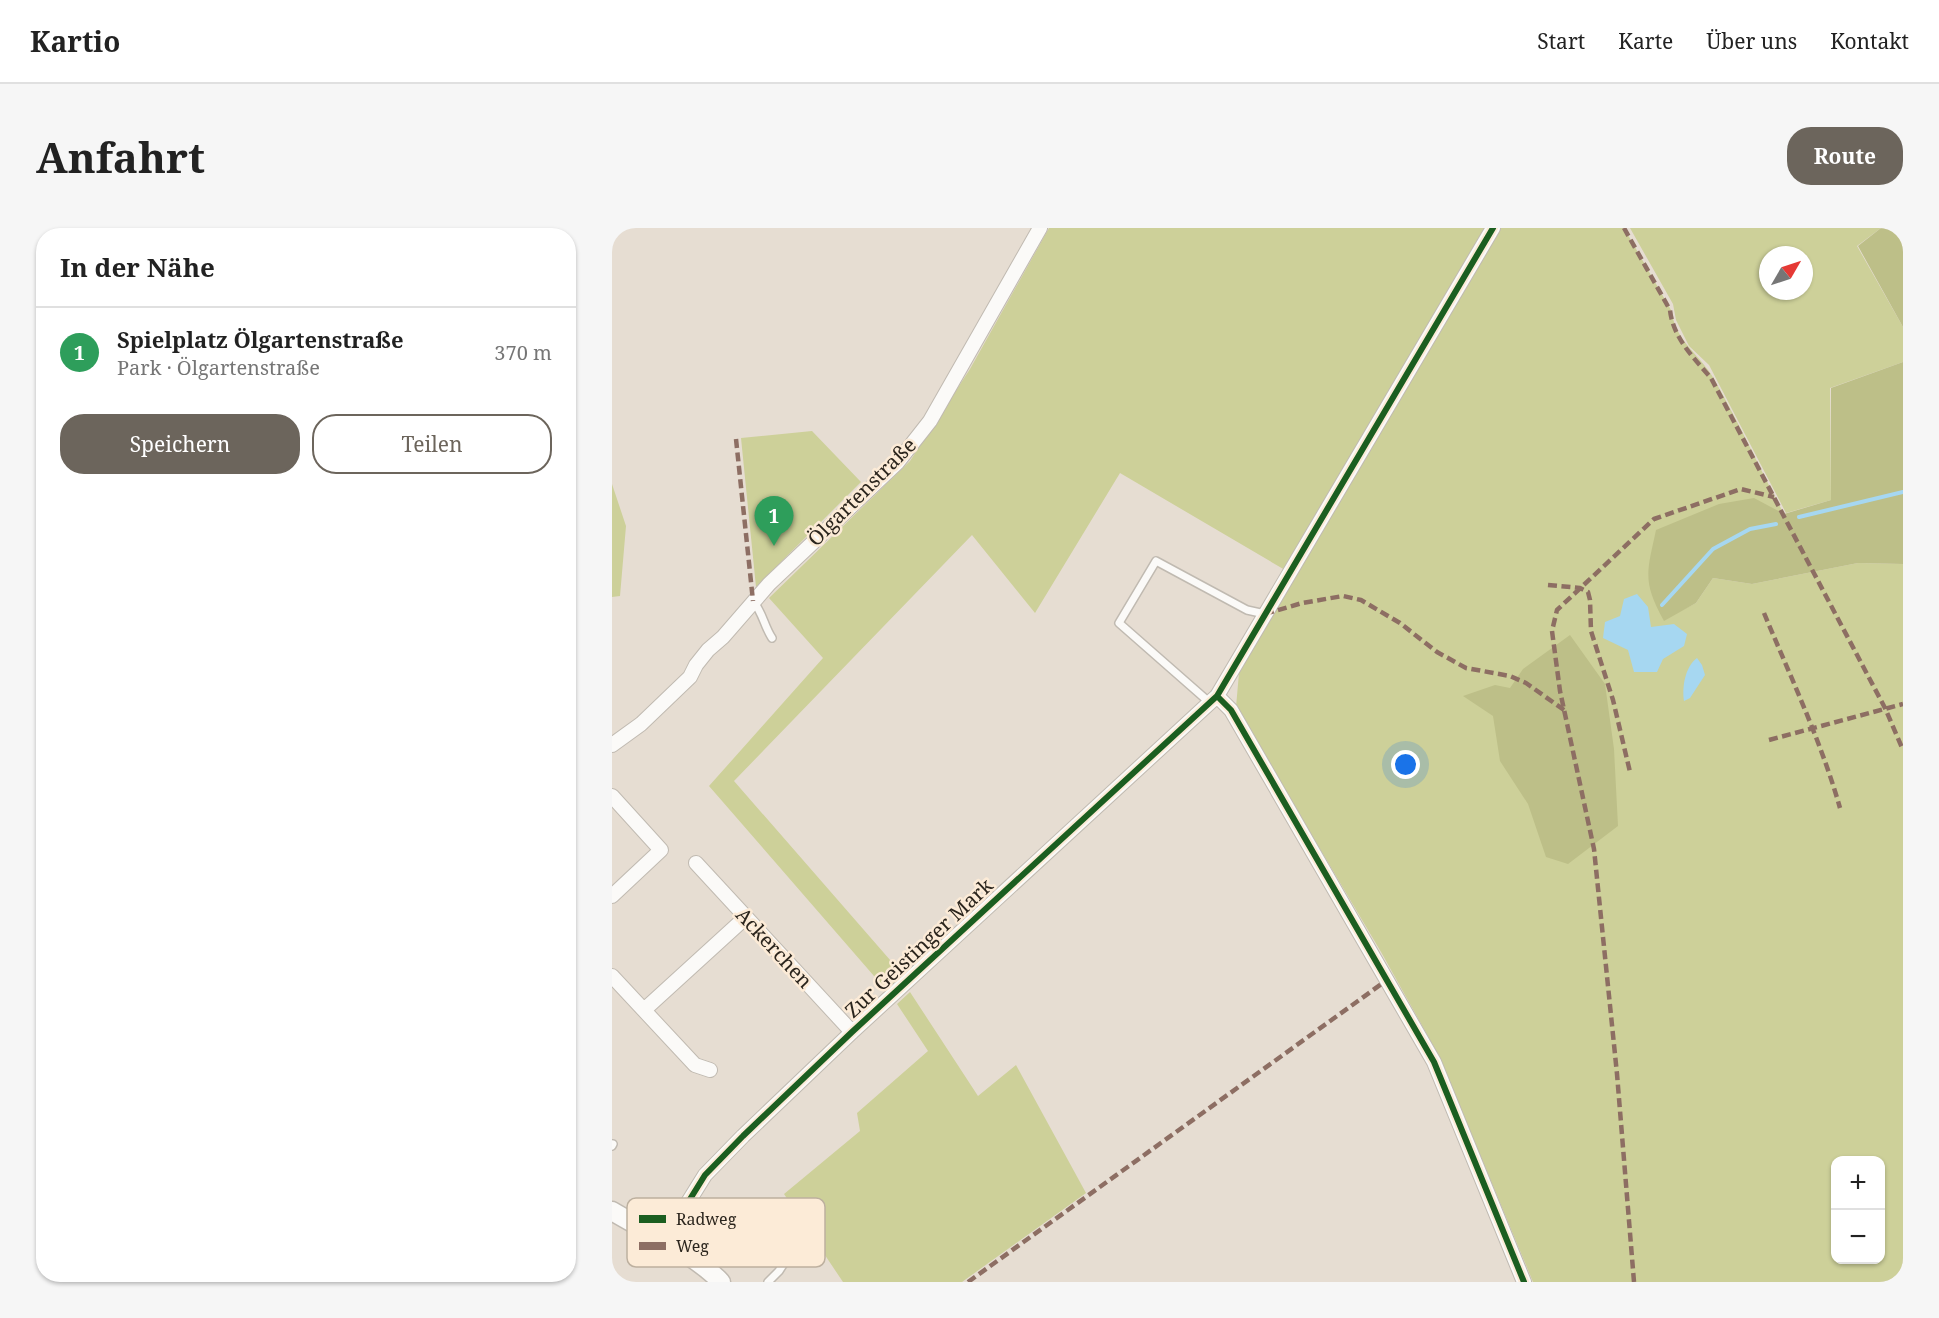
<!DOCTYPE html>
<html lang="de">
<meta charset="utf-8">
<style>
:root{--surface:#fff;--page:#f6f6f6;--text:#222;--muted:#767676;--line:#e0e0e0;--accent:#6c655c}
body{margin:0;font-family:"Noto Serif",serif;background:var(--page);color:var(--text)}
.controls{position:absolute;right:18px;bottom:18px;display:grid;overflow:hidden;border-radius:12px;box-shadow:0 2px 4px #0004}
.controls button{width:54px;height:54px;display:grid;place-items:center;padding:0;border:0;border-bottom:2px solid var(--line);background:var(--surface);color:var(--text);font:30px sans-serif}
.compass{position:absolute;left:1147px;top:18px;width:54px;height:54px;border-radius:50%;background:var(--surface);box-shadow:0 2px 4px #0004;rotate:51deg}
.you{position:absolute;left:794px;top:537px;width:21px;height:21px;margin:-15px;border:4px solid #fff;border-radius:50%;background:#1a73e8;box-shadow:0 0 0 9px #1a73e833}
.badge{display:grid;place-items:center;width:39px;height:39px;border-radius:50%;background:var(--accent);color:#fff;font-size:20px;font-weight:700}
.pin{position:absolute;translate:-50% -50px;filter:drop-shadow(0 2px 3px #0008)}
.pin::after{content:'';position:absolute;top:32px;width:21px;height:18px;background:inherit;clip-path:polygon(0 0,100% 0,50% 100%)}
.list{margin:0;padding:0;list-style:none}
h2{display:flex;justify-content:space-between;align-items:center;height:78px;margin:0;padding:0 24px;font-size:26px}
h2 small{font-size:20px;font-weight:400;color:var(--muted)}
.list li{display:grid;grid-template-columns:39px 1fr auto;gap:18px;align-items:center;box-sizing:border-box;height:90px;padding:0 24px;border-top:2px solid var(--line)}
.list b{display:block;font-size:22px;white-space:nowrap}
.list p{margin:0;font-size:20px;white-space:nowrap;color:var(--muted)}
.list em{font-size:20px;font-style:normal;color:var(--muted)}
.actions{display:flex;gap:12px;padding:18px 24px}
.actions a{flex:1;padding:14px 0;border:2px solid var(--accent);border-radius:24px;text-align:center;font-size:21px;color:var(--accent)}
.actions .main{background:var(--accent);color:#fff}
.map{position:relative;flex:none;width:1291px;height:1054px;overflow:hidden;border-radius:24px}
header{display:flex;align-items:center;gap:36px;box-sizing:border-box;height:84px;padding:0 30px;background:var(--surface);border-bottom:2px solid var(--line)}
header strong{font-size:28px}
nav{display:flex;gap:33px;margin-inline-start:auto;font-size:21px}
.intro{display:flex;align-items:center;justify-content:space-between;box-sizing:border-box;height:144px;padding:0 36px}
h1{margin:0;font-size:42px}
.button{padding:15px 27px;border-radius:24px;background:var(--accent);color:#fff;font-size:21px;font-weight:700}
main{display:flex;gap:36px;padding:0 36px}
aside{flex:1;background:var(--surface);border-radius:24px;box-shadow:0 2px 4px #0004}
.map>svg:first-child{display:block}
.green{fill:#cdd099;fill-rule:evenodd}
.forest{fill:#bdbf88}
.water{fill:#a6d7f1}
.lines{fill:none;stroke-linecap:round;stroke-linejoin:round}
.stream{stroke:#a6d7f1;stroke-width:4}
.lane-casing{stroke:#c0bab1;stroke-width:10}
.street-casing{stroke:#c0bab1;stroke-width:16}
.secondary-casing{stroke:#c0bab1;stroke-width:21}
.lane{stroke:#fbfaf8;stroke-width:7}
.street{stroke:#fbfaf8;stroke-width:14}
.secondary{stroke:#fbfaf8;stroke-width:18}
.quiet{stroke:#8d6e63;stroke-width:4.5;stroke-dasharray:9 4.5;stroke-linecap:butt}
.cycleway-casing{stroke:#fcebd7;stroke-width:10}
.cycleway{stroke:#1b5e20;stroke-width:6}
.labels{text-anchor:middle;stroke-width:5;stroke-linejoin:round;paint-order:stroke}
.street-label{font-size:20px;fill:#2b251d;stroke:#fcebd7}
.key{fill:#fcebd7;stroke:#bdb09f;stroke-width:1.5}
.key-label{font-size:16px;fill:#2b251d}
</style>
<header>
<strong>Kartio</strong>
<nav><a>Start</a><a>Karte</a><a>Über uns</a><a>Kontakt</a></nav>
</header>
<div class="intro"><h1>Anfahrt</h1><a class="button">Route</a></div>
<main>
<aside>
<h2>In der Nähe<small></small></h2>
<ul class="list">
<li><span class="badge" style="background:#2e9e5b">1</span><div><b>Spielplatz Ölgartenstraße</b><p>Park · Ölgartenstraße</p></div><em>370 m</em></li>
</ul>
<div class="actions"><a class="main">Speichern</a><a>Teilen</a></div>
</aside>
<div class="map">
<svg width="1291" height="1054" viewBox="0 0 1291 1054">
<rect width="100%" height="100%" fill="#e6ddd2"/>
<path class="green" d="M 437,0 L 873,0 L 673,342 L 508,245 L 423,385 L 360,307 L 122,553 L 292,748 L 275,763 L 97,558 L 211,430 L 157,370 L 298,233 L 358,141 Z
M 889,0 L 1012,0 L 1059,82 C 1065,116 1087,125 1102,151 C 1127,195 1148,241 1172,286 L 1051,392 L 1084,375 L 1101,350 L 1140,356 L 1246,335 L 1291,336 L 1291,1054 L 921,1054 L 827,828 L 769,724 L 624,479 L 627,445 ZM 1224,932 L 1268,932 L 1268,1032 L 1224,1032 Z
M 1018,0 L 1269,0 L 1245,18 L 1291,99 L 1291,134 L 1218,160 L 1219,272 L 1174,285 L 1097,137 L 1077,118 L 1064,92 L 1061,76 ZM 1156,27 L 1192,27 L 1192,63 L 1156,63 Z
M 200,203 L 249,254 L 144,359 L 129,210 Z
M 0,256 L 14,298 L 8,368 L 0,369 Z
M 298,764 L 366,868 L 404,837 L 474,965 L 350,1054 L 231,1054 L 172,966 L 248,903 L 245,885 L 316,823 L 285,776 Z"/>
<path class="forest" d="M 1269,0 L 1291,0 L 1291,99 L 1246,18 Z
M 1291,134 L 1291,336 L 1246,335 L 1140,356 L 1101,350 L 1084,375 L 1052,393 C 1030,353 1035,344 1044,302 L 1107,276 L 1142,270 L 1172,286 L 1219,272 L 1219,160 Z
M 958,407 L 993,456 L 1002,521 L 1006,598 L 956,636 L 934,629 L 916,576 L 888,533 L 881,488 L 851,468 L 883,457 L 898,460 L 911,441 Z"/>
<path class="water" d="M 1025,366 L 1036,379 L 1039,399 L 1062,396 L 1075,406 L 1072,418 L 1051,431 L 1045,444 L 1022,444 L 1016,422 L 991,410 L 993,394 L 1008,388 L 1012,371 Z
M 1085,430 L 1090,437 L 1093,447 L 1078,470 L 1072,473 C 1070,459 1073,439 1085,430 Z"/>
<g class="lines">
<path class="stream" d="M 1187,289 L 1291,264
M 1050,377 L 1101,321 L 1138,301 L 1164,296"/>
<g class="lane-casing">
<path id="lane" d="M 141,373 C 151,385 152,398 160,410
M 597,474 L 507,395 L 544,333 L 635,382 L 653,386
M 0,918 L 1,916
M 156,1054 L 167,1043 L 176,1029"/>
</g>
<g class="street-casing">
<path id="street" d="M 605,468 L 619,482 L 822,834 L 912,1054
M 0,517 L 29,496 L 78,449 L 84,437 L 96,422 L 111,409 L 157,356 L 285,235 L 318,193 L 428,0
M 0,568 L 49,622 L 0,668
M 84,635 L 240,804
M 0,748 L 83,837 L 98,842
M 32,782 L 134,689
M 52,1013 L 93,947 L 131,908 L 240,804 L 605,468 L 881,0"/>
</g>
<g class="secondary-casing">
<path id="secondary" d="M 0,983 C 32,1002 85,1028 109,1054"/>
</g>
<use href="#lane" class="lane"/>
<use href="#street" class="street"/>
<use href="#secondary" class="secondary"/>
<path class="quiet" d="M 1012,0 L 1058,82 C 1061,110 1082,130 1099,150 L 1273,480 L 1291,522
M 124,211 L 141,373
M 936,357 L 968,360 L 976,364 L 978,372 L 979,403 L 1001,472 L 1018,544
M 1152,385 C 1179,450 1209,513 1228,580
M 653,386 L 690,375 L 731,368 L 749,372 L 788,395 L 825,424 L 854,440 L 898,448 L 914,455 L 952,482
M 1157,512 L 1291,476
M 356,1054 L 775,752
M 1022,1054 L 1005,846 L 982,621 L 948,463 L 940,403 L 945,382 L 1042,291 L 1129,261 L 1162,269"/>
<g class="cycleway-casing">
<path id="cycleway" d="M 605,468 L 619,482 L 822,834 L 912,1054
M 52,1013 L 93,947 L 131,908 L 240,804 L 605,468 L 881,0"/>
</g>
<use href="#cycleway" class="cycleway"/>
</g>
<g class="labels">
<g class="street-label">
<text transform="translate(250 264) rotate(-45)" y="7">Ölgartenstraße</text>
<text transform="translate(162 720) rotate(47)" y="7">Ackerchen</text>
<text transform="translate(307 720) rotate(-43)" y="7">Zur Geistinger Mark</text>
</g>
</g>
<rect x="15" y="970" width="198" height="69" rx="9" class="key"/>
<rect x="27" y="987" width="27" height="8" fill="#1b5e20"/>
<rect x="27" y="1014" width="27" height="8" fill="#8d6e63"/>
<g class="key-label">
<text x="64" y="997">Radweg</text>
<text x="64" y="1024">Weg</text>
</g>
</svg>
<div class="controls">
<button>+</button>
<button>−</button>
</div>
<svg class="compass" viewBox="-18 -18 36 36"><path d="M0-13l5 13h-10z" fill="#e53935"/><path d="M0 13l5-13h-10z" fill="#767676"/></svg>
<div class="you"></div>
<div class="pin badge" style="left:162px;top:318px;background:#2e9e5b">1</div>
</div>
</main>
